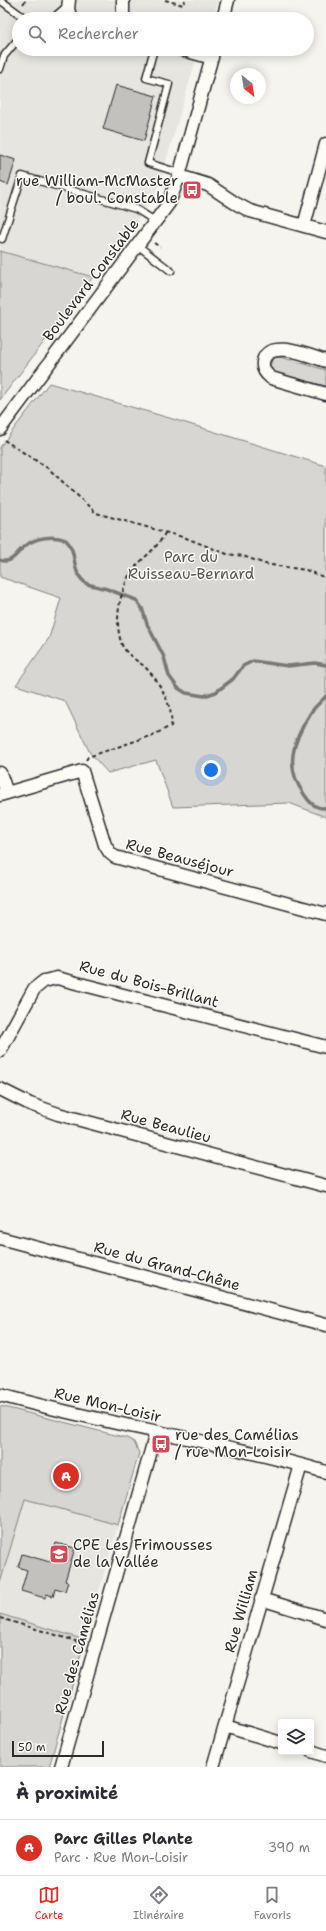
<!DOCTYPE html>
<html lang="fr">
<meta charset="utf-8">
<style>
:root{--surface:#fff;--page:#f2f2f3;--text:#2b2b33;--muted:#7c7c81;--line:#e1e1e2;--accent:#d93025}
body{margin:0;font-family:"Shantell Sans",sans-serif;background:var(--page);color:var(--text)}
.controls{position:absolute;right:12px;bottom:12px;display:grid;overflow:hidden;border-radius:4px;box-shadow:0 2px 10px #0003}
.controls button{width:36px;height:36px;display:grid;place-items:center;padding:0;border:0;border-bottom:1px solid var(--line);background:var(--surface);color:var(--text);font:20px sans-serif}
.compass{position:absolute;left:230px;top:68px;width:36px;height:36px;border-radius:50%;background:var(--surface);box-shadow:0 2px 10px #0003;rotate:150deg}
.scale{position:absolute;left:12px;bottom:10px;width:92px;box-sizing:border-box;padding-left:4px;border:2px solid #2b2b2b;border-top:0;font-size:11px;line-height:14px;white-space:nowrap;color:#2b2b2b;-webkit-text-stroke:3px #fdfcf7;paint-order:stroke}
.you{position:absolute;left:211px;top:770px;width:14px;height:14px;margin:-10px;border:3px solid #fff;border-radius:50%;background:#1a73e8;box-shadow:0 0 0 6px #1a73e833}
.badge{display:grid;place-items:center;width:26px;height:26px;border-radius:50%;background:var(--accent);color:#fff;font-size:13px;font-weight:700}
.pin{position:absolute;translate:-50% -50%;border:2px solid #fff;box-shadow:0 1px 4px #0006}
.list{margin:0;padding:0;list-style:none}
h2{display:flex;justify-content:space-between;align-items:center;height:52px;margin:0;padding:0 16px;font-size:17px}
h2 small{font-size:13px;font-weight:400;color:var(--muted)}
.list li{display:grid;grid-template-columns:26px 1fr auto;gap:12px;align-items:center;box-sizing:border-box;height:56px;padding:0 16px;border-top:1px solid var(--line)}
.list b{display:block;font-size:15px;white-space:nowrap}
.list p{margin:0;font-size:13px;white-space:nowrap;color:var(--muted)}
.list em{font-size:13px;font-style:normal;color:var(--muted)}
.icon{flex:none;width:22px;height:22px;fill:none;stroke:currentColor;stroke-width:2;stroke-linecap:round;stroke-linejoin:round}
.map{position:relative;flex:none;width:326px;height:1767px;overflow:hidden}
.search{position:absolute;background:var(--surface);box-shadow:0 2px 10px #0003;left:12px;right:12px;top:12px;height:44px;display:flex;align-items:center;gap:10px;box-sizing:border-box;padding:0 14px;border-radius:22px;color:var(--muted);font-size:15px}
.sheet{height:108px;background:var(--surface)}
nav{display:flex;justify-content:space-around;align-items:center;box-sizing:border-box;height:56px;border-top:1px solid var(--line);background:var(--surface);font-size:11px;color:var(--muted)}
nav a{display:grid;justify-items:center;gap:2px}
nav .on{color:var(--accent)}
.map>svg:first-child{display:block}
.built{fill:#e6e5e0}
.green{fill:#d7d6d2;stroke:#81807e}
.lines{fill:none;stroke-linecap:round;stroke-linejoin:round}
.stream{stroke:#797877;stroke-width:3.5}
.building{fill:#c2c1be;stroke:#2b2b2b}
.lane-casing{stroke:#2b2b2b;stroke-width:9}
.street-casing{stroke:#2b2b2b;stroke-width:15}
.path{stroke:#2b2b2b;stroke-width:2;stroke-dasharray:4 3;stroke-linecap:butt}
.lane{stroke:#fdfcf7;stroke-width:6}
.street{stroke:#fdfcf7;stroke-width:12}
.labels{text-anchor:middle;stroke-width:3;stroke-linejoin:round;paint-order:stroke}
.poi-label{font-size:15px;fill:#2b2b2b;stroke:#fdfcf7;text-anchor:start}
.street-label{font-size:15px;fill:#2b2b2b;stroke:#fdfcf7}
.park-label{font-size:15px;fill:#565655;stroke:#fdfcf7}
</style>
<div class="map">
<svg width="326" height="1767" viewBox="0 0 326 1767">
<rect width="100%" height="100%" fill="#f5f4ef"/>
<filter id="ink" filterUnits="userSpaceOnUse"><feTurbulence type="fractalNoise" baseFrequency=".025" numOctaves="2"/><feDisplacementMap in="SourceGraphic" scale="8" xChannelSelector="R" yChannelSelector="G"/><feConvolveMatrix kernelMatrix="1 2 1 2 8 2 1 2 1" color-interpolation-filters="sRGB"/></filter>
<g filter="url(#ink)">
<path class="built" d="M 0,0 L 218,0 L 213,19 L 19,19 L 19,49 L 199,49 L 158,188 L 137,220 L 93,277 L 0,251 Z
M 25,1498 L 118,1525 L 85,1640 L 0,1614 L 0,1583 Z"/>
<path class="green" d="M 0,251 L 93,277 L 0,400 Z
M 276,357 L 280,357 L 326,370 L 326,386 L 274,372 L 270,366 L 272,360 Z
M 49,383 L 176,420 L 326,466 L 326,817 L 289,803 L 173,807 L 156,760 L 108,773 L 90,753 L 65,701 L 16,685 L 49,638 L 61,598 L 0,577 L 0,447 Z
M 0,1406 L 127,1438 L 134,1442 L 139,1453 L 118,1525 L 25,1499 L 0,1583 Z
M 0,1614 L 85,1640 L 49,1767 L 0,1767 Z"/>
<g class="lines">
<path class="stream" d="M 0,560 C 12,565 17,552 25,546 C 36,537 54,535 66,540 C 79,553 69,572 87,584 L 107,589 L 136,600 L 142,608 L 147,624 L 164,657 L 169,676 L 178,688 L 186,693 L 204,696 L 216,692 L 233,679 L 243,666 L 253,661 L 288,666 L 315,663 L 326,665
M 326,696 C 321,702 314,707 310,714 C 293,741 284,767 304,794 C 309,802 315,809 326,808"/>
</g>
<path class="building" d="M 116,85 L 156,96 L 144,141 L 103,129 Z
M 0,155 L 16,160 L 8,185 L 0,182 Z
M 56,1543 L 75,1548 L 65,1581 L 68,1582 L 65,1591 L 55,1588 L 53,1596 L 46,1594 L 45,1598 L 21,1591 L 27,1570 L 18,1567 L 22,1554 L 50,1562 Z"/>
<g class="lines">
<g class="lane-casing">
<path id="lane" d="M 0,0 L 26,19
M 52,19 L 67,6
M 154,49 L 146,78 L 169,84 L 148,163 L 180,173
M 0,69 L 4,56 L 19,38
M 0,238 L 2,239 L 22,176 L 136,209 L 155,221
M 137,245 L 171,271"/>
</g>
<g class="street-casing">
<path id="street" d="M 69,0 L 68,9 L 71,19
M 121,19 L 123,13 L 123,0
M 223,19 L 228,0
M 180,49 L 212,58
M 179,176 L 208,185 L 235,203 L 250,211 L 326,232
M 304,226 L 326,144
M 326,361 C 312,357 267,337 263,362 C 262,368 266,374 271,378 L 326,394
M 0,429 L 169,203 L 179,176 L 214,49
M 0,773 L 7,793
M 0,795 L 82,771 L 105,845 L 110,853 L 115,857 L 326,914
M 0,1051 L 34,989 L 44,981 L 57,978 L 326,1047
M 0,1089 L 30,1104 L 58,1114 L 326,1186
M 0,1238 L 326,1325
M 0,1395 C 108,1425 219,1441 326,1472
M 261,1599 L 326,1619
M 225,1726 L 281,1743
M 311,1751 L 326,1756
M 61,1767 L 156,1433
M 213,1767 L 301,1465"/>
</g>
<path class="path" d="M 165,0 L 183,5 L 185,0
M 23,4 L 26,0
M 154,243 L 160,247
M 4,440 L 49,469 L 96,513 L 186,538 L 227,554 L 243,556 L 265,564 L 306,570 L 326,578
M 86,760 L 88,757 L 153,735 L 171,726 C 174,706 158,679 144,666 C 136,660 126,654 122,645 C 115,626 118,603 125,585 C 132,562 155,554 165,533
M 0,1618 L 82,1643"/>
<use href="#lane" class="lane"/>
<use href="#street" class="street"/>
</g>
</g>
<defs>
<g id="bus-square" transform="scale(1)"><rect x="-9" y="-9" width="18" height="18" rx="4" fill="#d1495b" stroke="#fdfcf7"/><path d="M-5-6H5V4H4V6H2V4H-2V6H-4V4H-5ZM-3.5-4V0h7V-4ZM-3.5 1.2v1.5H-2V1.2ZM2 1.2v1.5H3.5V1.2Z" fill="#fff"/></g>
<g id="school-square" transform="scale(1)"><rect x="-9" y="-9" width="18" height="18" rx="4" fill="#d1495b" stroke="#fdfcf7"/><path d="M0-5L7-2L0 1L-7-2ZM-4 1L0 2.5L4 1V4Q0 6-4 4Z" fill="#fff"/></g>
</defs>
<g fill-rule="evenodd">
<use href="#bus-square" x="192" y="190"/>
<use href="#bus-square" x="161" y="1444"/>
<use href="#school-square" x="59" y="1554"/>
</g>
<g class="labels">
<g class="poi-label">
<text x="178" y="186" text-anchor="end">rue William-McMaster<tspan x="178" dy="17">/ boul. Constable</tspan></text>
<text x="175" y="1440">rue des Camélias<tspan x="175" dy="17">/ rue Mon-Loisir</tspan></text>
<text x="73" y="1550">CPE Les Frimousses<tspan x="73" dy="17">de la Vallée</tspan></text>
</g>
<g class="street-label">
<text transform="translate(91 280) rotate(-53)" y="5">Boulevard Constable</text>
<text transform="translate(180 858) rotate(15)" y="5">Rue Beauséjour</text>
<text transform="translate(149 984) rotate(15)" y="5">Rue du Bois-Brillant</text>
<text transform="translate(166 1126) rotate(15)" y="5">Rue Beaulieu</text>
<text transform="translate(167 1266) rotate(15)" y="5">Rue du Grand-Chêne</text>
<text transform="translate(108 1405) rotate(13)" y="5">Rue Mon-Loisir</text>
<text transform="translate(241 1611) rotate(-74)" y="5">Rue William</text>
<text transform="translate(77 1653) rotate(-74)" y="5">Rue des Camélias</text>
</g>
<g class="park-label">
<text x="191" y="562">Parc du<tspan x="191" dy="17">Ruisseau-Bernard</tspan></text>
</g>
</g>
</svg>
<div class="controls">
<button><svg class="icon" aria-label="layers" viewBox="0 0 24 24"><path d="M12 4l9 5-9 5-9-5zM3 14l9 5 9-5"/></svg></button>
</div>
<svg class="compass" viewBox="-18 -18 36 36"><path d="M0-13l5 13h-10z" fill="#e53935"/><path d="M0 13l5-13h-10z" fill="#7c7c81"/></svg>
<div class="scale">50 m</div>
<div class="you"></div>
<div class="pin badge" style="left:66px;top:1476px">A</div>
<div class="search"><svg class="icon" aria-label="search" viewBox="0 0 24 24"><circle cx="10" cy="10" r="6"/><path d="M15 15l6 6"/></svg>Rechercher</div>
</div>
<section class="sheet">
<h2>À proximité<small></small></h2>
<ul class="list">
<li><span class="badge">A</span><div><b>Parc Gilles Plante</b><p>Parc · Rue Mon-Loisir</p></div><em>390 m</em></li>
</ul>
</section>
<nav>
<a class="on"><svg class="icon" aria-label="map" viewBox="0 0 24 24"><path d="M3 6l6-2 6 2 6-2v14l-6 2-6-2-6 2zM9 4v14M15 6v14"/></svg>Carte</a>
<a><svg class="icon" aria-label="directions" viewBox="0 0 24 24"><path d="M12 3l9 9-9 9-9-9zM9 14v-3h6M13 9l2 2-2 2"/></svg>Itinéraire</a>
<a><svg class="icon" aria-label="saved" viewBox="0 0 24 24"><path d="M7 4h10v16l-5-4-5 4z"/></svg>Favoris</a>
</nav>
